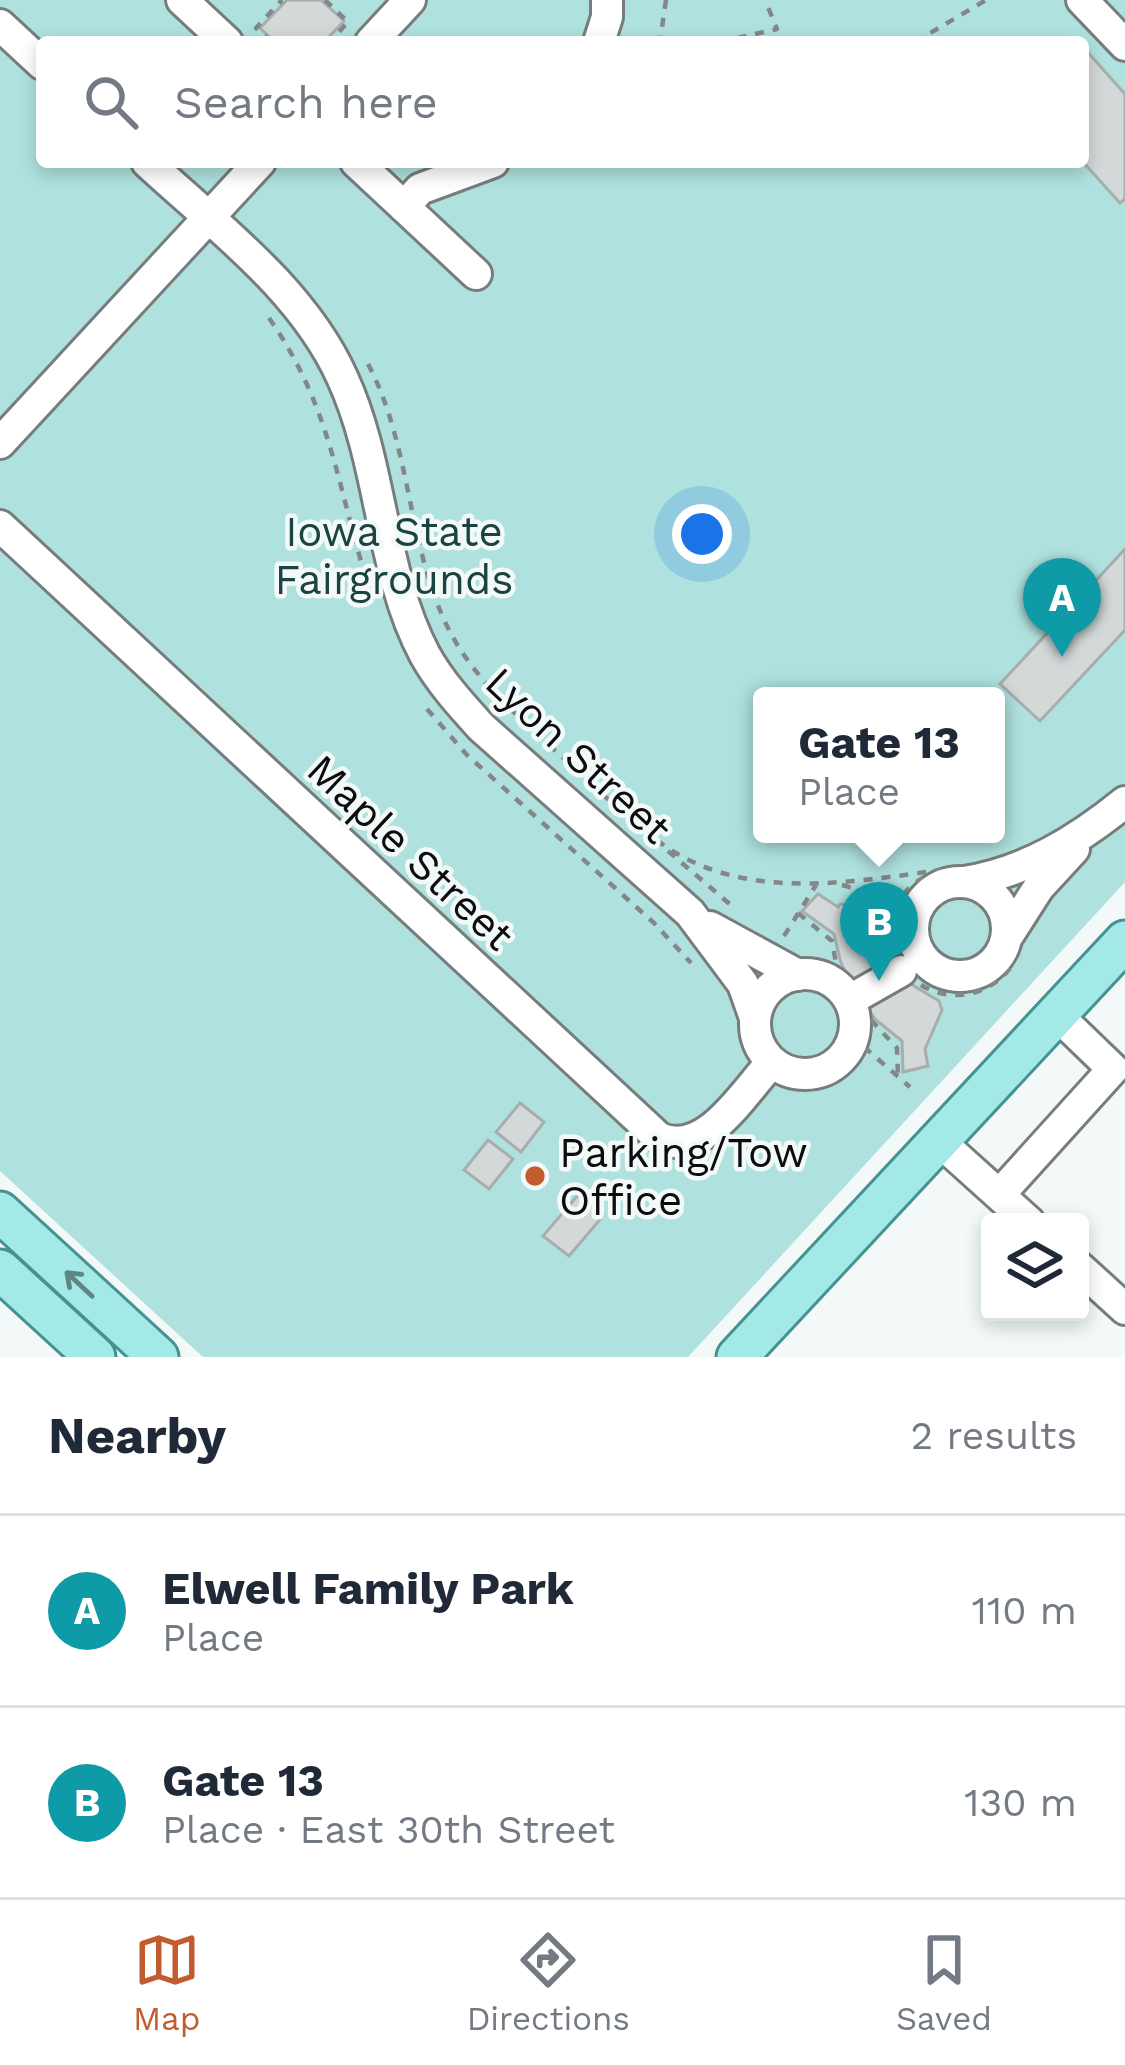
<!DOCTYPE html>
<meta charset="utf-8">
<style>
:root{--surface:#fff;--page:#f6f6f7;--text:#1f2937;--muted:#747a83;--line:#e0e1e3;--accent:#c25c2f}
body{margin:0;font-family:"Work Sans",sans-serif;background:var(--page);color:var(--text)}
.controls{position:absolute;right:36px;bottom:36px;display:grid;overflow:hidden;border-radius:12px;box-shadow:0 6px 18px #0003}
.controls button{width:108px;height:108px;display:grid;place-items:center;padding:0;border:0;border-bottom:3px solid var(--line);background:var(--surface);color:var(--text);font:60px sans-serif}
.you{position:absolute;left:702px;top:534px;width:42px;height:42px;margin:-30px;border:9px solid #fff;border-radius:50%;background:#1a73e8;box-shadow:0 0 0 18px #1a73e833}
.badge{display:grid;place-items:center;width:78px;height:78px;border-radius:50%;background:var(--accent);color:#fff;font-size:39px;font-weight:700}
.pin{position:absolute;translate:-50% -99px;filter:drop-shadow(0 3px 6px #0008)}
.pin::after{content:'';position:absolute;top:63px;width:42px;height:36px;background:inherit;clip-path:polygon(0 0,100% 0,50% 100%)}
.popup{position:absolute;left:753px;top:687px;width:252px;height:156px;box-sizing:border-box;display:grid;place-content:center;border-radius:12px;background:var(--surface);filter:drop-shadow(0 3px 9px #0005);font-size:39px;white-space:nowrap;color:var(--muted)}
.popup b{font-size:45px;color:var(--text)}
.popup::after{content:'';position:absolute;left:50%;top:100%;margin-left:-24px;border:24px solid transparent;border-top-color:var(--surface)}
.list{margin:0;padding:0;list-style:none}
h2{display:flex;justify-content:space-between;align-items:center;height:156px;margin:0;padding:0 48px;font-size:51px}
h2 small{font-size:39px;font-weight:400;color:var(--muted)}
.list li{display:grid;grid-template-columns:78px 1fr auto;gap:36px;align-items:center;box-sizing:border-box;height:192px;padding:0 48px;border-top:3px solid var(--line)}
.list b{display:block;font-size:45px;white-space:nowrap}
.list p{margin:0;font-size:39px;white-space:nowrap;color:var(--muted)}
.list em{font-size:39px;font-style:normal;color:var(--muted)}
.icon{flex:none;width:66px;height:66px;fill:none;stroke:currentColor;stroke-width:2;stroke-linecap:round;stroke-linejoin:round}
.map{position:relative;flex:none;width:1125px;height:1357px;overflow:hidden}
.search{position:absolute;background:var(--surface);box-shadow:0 6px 18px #0003;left:36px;right:36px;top:36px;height:132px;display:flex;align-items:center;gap:30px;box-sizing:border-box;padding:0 42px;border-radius:12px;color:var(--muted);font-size:45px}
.sheet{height:540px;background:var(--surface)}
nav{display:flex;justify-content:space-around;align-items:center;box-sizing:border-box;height:168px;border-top:3px solid var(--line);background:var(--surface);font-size:33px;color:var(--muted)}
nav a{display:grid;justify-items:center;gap:6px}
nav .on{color:var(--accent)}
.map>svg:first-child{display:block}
.green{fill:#afe2df;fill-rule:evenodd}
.building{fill:#d3d9d9;stroke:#a8adad;stroke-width:3}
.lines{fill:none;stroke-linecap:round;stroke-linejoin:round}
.minor-casing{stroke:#777d7c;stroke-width:36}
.major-casing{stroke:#469290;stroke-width:45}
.path{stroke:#838787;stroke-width:4.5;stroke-dasharray:9 9;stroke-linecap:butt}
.minor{stroke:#fff;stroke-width:30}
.major{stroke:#a3e9e7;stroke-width:39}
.oneway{stroke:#5f8685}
.poi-dot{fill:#c25c2f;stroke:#f3f9f9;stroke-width:4.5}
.labels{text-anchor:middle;stroke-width:9;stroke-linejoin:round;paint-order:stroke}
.park-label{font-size:42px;fill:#1b4342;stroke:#f3f9f9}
.street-label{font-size:42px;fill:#0b0d0d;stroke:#f3f9f9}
.poi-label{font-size:42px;fill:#0b0d0d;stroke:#f3f9f9;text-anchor:start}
</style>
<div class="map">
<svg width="1125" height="1357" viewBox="0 0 1125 1357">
<rect width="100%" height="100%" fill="#f3f9f9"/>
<path class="green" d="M 0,0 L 1125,0 L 1125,882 L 688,1357 L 203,1357 L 0,1171 ZM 42,42 L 1083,42 L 1083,162 L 42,162 ZM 762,696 L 996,696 L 996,834 L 762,834 Z"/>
<path class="building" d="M 287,0 L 321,0 L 344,21 L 324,42 L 275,42 L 260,28 Z
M 1083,47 L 1125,94 L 1125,199 L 1120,203 L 1083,162 Z
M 1125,549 L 1125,630 L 1040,721 L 1000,684 Z
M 818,894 L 838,907 L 840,904 L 879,909 L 899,968 L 911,984 L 939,1001 L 942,1010 L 925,1049 L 928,1066 L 903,1072 L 902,1041 L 876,1020 L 857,996 L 841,963 L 834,934 L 802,911 Z
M 520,1103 L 544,1122 L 521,1152 L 496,1132 Z
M 488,1140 L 513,1159 L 489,1189 L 464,1170 Z
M 578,1195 L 603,1216 L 569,1256 L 543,1236 Z"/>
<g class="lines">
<g class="minor-casing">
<path id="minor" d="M 182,0 L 227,42
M 1082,0 L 1125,45
M 0,25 L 42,64
M 371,42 L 410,0
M 599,42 L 607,17 L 607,0
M 147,162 C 216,226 302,289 342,377 C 383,465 380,571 425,655 C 440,682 461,705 481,727 L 690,913 L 743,984 L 755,1018
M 356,162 L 476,274
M 404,207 L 420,189 L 493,162
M 0,443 L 260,162
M 0,526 L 659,1138 C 705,1159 744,1092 772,1062
M913 929a47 47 0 1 1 94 0a47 47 0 1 1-94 0Z
M 964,882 C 1026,872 1077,841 1125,802
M 710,927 L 798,975
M 1007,937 L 1039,887 L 1074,849
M755 1024a50 50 0 1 1 100 0a50 50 0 1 1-100 0Z
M 857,996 L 901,971
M 938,1140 L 1029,1222
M 999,1195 L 1113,1069 L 1056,1014
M 1080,1268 L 1125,1309"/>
</g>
<g class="major-casing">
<path id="major" d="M 0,1212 L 158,1357
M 0,1270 L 95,1357
M 737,1357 L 1125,941"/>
</g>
<path class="path" d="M 325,0 L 348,22 L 330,42
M 666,0 L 660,41 L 672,42
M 271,42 L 256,28 L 282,0
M 720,42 L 777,29 L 765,0
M 915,42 L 986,0
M 269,318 C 329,404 336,478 365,575
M 368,364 C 411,445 407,543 447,626 C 473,679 519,717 561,756 C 595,786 627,820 665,846 C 747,902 850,882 941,870
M 427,709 L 467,755 L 654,923 L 691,963
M 668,851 L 732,906
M 842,885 L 872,893 L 890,915
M 798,913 L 832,941 L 838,974
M 784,936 L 816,885
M 895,946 C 886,915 901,886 931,874
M 821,965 L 841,979
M 921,985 C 954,1005 995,994 1015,961
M 871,1020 L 897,1048 L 898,1077
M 864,1047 L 910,1087
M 863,1051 L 865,1019"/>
<use href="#minor" class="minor"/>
<use href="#major" class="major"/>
</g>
<defs><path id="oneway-shaft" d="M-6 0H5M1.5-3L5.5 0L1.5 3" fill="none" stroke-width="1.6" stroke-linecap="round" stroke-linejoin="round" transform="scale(3)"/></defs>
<use class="oneway" href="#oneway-shaft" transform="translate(79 1284) rotate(-137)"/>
<circle class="poi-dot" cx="535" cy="1176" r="12"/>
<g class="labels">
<g class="park-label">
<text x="394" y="546">Iowa State<tspan x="394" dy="48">Fairgrounds</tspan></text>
</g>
<g class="street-label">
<text transform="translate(579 755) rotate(43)" y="15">Lyon Street</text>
<text transform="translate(411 852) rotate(43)" y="15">Maple Street</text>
</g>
<g class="poi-label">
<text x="559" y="1167">Parking/Tow<tspan x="559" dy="48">Office</tspan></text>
</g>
</g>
</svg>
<div class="controls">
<button><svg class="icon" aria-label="layers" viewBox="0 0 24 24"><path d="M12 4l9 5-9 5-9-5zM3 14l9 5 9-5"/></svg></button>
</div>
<div class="you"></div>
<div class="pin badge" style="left:1062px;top:657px;background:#0f9aa8">A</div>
<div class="pin badge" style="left:879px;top:981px;background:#0f9aa8">B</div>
<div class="popup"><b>Gate 13</b>Place</div>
<div class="search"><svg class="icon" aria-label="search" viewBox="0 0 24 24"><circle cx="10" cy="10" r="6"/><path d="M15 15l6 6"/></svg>Search here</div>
</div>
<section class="sheet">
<h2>Nearby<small>2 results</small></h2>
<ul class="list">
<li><span class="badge" style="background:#0f9aa8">A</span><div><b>Elwell Family Park</b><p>Place</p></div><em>110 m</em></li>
<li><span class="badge" style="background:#0f9aa8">B</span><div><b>Gate 13</b><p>Place · East 30th Street</p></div><em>130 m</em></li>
</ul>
</section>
<nav>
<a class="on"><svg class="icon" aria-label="map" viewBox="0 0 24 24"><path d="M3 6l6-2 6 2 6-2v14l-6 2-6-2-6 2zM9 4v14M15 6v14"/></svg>Map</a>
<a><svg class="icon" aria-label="directions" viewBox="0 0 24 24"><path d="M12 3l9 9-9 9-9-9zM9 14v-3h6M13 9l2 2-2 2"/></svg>Directions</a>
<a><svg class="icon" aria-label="saved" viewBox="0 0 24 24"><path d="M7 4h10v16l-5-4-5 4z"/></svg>Saved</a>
</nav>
